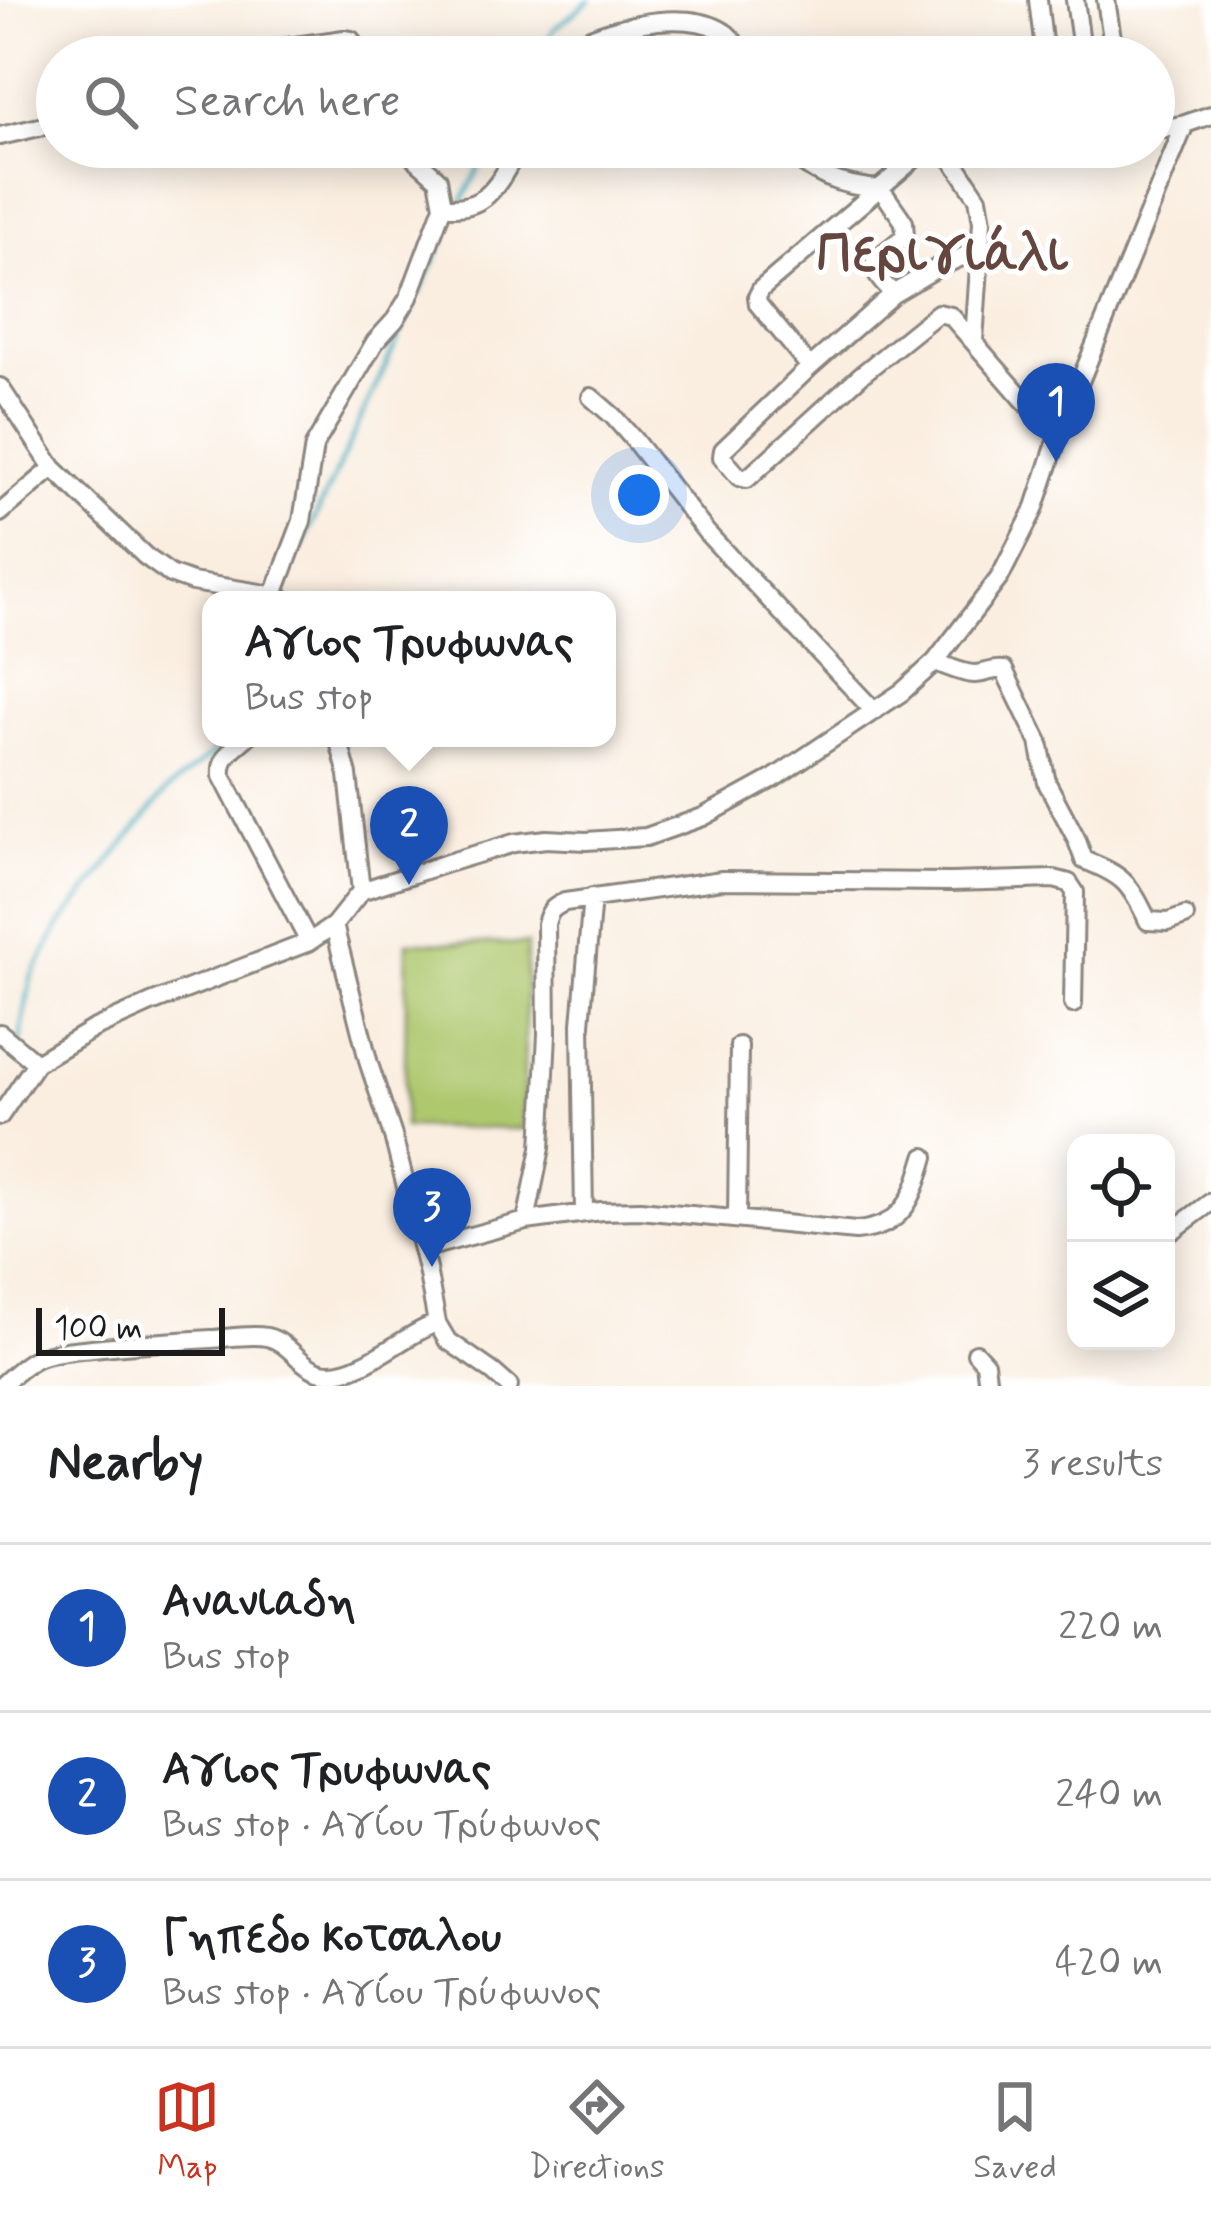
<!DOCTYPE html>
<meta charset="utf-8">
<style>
:root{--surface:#fff;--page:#f2f2f2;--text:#202124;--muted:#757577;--line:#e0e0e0;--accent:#c8321e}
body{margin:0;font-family:Mynerve,sans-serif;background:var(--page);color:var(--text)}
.controls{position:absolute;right:36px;bottom:36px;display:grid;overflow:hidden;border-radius:24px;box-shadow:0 6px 30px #0003}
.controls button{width:108px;height:108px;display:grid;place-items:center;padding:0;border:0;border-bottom:3px solid var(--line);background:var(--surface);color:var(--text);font:60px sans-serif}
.scale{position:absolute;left:36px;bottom:30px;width:189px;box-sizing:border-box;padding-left:12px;border:6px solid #1c1c1c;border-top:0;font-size:33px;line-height:42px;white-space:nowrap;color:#1c1c1c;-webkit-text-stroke:9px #fff;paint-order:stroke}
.you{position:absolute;left:639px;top:495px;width:42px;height:42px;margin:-30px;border:9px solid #fff;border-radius:50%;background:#1a73e8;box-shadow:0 0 0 18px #1a73e833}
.badge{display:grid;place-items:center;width:78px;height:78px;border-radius:50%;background:var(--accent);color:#fff;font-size:39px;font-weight:700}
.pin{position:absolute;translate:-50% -99px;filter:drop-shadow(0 3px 6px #0008)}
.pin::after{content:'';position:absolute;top:63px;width:42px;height:36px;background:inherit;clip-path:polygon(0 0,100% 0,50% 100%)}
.popup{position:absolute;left:202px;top:591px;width:414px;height:156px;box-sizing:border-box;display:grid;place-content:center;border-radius:24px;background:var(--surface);filter:drop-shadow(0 3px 9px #0005);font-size:39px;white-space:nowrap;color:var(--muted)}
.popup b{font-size:45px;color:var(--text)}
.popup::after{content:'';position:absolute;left:50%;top:100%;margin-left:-24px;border:24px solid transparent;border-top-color:var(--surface)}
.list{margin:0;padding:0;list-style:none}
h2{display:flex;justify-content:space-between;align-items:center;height:156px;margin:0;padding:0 48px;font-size:51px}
h2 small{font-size:39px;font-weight:400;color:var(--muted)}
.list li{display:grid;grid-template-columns:78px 1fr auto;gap:36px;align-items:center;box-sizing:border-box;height:168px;padding:0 48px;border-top:3px solid var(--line)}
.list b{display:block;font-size:45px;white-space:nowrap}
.list p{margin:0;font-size:39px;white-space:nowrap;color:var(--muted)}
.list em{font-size:39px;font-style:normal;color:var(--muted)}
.icon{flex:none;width:66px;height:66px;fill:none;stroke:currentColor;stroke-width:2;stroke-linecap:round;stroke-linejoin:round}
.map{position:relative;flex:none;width:1211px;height:1386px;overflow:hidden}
.search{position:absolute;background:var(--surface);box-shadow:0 6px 30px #0003;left:36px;right:36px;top:36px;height:132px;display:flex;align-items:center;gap:30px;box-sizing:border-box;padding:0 42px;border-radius:66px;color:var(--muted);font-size:45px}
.sheet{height:660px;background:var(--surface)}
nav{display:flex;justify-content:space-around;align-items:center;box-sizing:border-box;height:168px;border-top:3px solid var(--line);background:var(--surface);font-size:33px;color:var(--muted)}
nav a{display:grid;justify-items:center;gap:6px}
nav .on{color:var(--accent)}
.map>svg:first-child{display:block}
.green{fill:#aec86e;stroke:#657245;stroke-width:3}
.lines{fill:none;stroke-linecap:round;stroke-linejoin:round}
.stream{stroke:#43aec1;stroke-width:4.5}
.minor-casing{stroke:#8b857e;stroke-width:22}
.minor{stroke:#fff;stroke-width:16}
.labels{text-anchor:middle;stroke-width:10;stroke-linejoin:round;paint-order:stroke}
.quarter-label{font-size:54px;font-weight:bold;fill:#64463e;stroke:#fff}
</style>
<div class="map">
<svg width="1211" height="1386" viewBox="0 0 1211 1386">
<rect width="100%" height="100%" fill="#fff"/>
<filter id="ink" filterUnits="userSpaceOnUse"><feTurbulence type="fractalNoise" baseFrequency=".00833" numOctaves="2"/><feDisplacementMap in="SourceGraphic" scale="24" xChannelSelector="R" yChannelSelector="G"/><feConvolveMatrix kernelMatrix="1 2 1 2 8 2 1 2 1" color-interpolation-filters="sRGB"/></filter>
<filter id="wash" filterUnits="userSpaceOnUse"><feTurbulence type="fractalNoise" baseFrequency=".004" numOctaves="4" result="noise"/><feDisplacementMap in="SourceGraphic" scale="48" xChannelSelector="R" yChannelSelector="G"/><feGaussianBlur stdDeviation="2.7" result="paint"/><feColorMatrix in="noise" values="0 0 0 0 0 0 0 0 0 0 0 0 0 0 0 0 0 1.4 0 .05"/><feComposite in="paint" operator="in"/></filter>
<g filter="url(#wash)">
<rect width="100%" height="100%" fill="#faeee0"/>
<path class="green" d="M 407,942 L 527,944 L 523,1129 L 404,1127 Z"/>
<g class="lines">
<path class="stream" d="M 538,57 L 554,29 L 590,0
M 462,202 L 490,147
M 419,294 L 457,212
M 300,550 L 414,304
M 20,1041 L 31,978 L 60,925 L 166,791 L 212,754 L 223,738"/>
</g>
</g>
<g filter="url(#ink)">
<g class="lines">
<g class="minor-casing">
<path id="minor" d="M 1038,0 L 1045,57
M 1075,0 L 1083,57
M 1106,0 L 1115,57
M 256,57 L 274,49 L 344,39 L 351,40 L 360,57
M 554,57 C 591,30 686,3 727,34 C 734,40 739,49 744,57
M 1154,131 L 1185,124
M 0,136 L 57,123
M 786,147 C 810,175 844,187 881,189 L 904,222 L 905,236 L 875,260 C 872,275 884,283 893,294
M 944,147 L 978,198 L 982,222 L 974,341
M 443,206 C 487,213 500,181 519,147
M 980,249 L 937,268 L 893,294 L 810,367 L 723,450 L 722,457 L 739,477 L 747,479 L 861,375 L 938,313 L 951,316 L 1031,408 L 1061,428
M 810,367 L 758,304 L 757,297 L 761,289 L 928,147
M 0,387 L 53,468 L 145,556 L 170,574 L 192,582 L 273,595 L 285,600
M 591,397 L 613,416 L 634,440 L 707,533 L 874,711
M 0,513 L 53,468
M 272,600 L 302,521 L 314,446 L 375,342 L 395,320 L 409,297 L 443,206 L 438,179 L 402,147
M 935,662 C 947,666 962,674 975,674 C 987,674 991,668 1004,670 L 1039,742 L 1047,783 L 1076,838 L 1084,860 C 1123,875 1130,883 1148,921 L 1168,922 L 1185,916
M 246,738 C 232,750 220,756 222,776 L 309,942
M 338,738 L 348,775 L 361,891
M 0,1033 L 36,1063
M 0,1116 L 36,1063 L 93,1029 L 151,1003 L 309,942 L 334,925
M 584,1213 L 581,1024 L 592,897
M 737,1219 L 739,1046
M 526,1221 L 541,1148 L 547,1034 L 546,924 C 549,911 553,907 565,902 L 722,880 L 950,882 L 1054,879 L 1069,883 L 1075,892 L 1073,1004
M 1172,1231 L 1211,1202
M 422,1249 L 526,1221 L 601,1211 L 640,1210 L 856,1231 C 904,1227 913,1198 925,1157
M 976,1353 L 985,1363 L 988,1386
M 1,1386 C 12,1376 24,1364 37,1358 C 54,1351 74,1350 92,1348 C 132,1344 171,1341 211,1339 C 229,1338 250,1334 267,1337 C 293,1343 301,1372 329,1373 C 364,1374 404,1334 437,1323
M 509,1386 L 493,1372 L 447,1340 L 437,1323 L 427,1269 L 393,1136 L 369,1064 L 334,925 L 361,891 L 444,864 L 514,843 L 546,839 L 586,841 L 646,837 L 703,817 L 774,778 L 902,692 L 935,662 L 1000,577 L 1034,510 L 1061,428 L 1185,124 L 1211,115"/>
</g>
<use href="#minor" class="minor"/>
</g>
</g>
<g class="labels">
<g class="quarter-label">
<text x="942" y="270">Περιγιάλι</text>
</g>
</g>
</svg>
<div class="controls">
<button><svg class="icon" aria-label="locate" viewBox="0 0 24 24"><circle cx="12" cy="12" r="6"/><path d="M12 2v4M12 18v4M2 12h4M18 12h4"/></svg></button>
<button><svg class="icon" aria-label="layers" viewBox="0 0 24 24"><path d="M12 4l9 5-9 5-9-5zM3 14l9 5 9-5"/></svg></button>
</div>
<div class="scale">100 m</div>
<div class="you"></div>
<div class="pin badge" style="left:1056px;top:462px;background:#1a4fb4">1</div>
<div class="pin badge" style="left:409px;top:885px;background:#1a4fb4">2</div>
<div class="popup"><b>Αγιος Τρυφωνας</b>Bus stop</div>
<div class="pin badge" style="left:432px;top:1267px;background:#1a4fb4">3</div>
<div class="search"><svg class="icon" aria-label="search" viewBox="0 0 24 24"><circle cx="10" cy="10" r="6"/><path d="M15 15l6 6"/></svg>Search here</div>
</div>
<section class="sheet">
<h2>Nearby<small>3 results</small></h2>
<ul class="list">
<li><span class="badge" style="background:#1a4fb4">1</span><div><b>Ανανιαδη</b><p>Bus stop</p></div><em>220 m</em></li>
<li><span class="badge" style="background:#1a4fb4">2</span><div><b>Αγιος Τρυφωνας</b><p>Bus stop · Αγίου Τρύφωνος</p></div><em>240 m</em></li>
<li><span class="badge" style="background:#1a4fb4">3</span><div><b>Γηπεδο κοτσαλου</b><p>Bus stop · Αγίου Τρύφωνος</p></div><em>420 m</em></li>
</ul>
</section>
<nav>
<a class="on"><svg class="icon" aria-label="map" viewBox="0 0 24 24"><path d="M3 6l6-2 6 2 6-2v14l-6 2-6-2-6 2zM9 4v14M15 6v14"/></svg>Map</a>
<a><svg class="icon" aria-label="directions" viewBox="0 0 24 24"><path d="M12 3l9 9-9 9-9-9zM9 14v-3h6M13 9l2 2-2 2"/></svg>Directions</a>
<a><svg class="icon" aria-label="saved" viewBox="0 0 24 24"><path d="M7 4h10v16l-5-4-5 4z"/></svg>Saved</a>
</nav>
